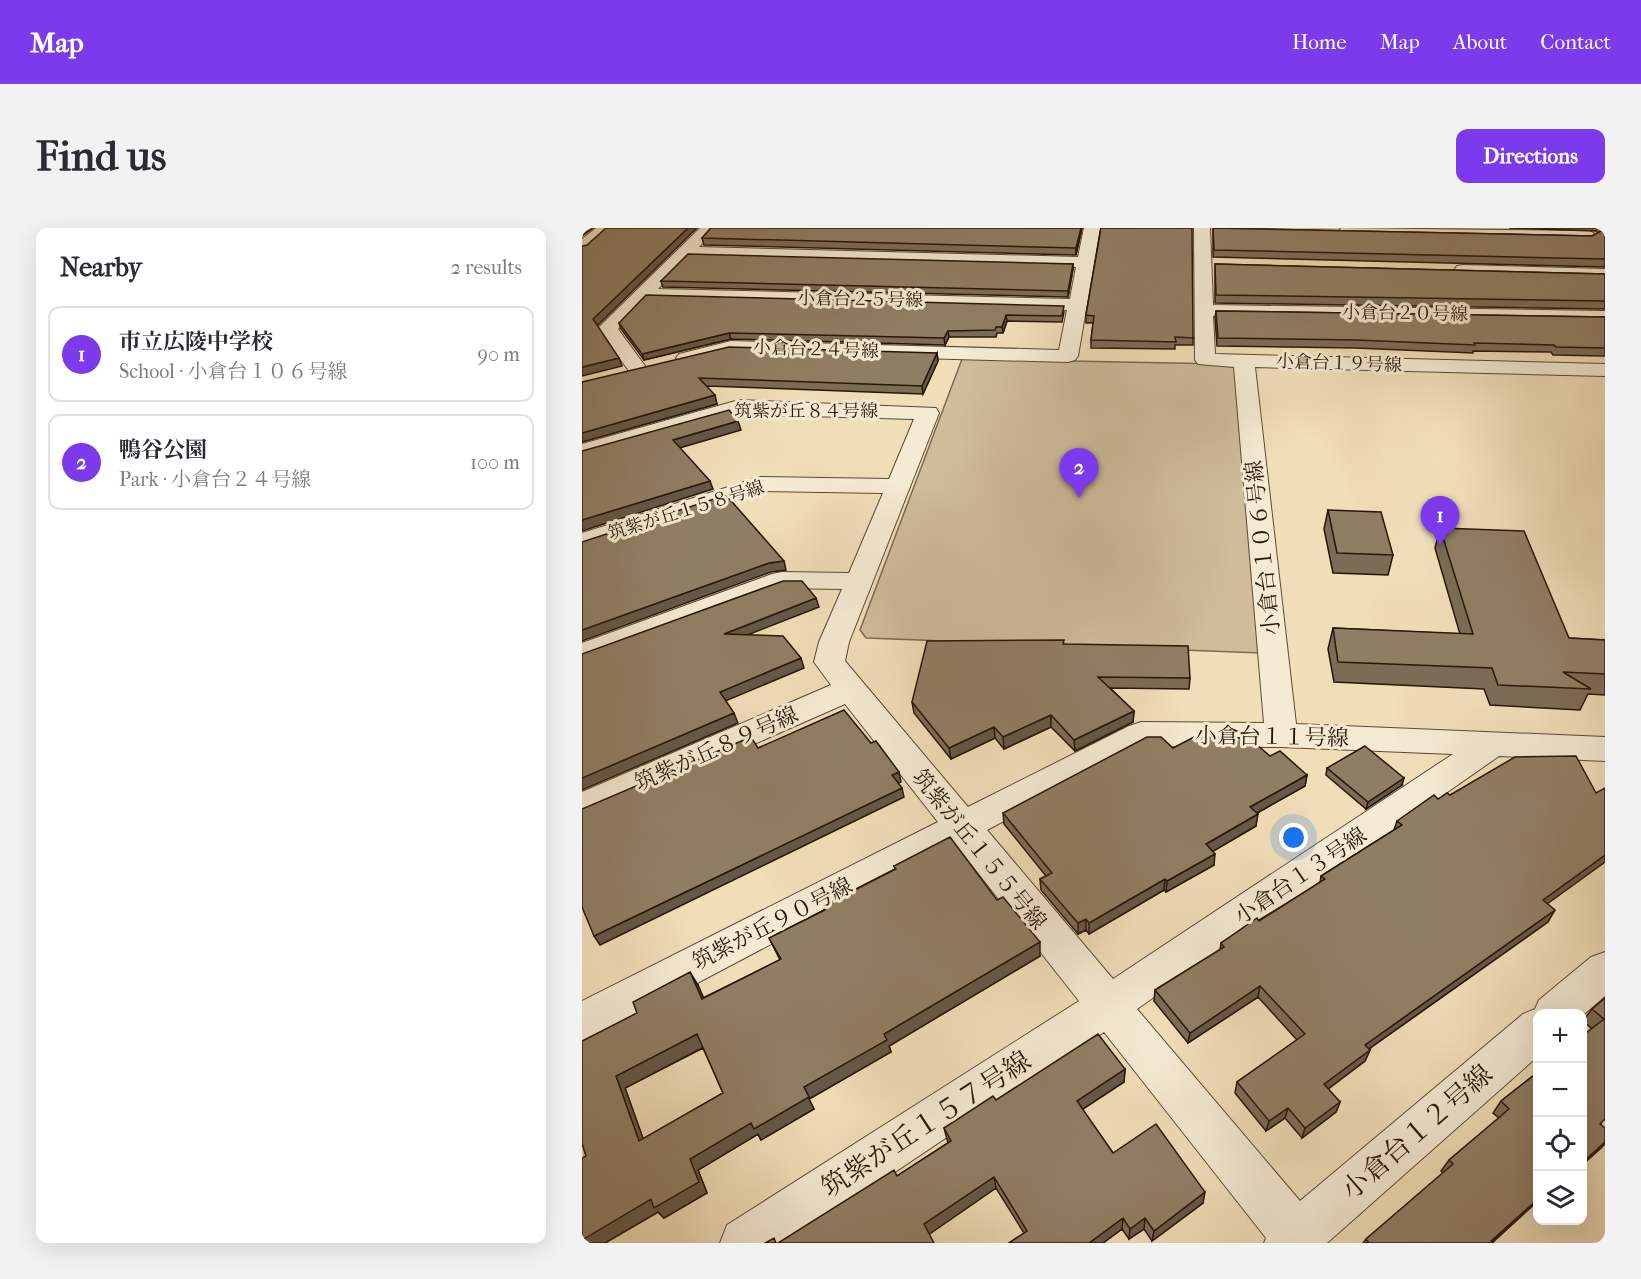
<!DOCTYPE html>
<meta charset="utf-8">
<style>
:root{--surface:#fff;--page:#f2f2f3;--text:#2b2b33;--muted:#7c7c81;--line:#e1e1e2;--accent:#7c3aed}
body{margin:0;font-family:"IM FELL French Canon","Noto Serif JP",serif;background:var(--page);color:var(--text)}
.controls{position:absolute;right:18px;bottom:18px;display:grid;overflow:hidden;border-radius:12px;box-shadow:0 6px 24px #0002}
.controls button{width:54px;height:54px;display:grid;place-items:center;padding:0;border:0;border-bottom:2px solid var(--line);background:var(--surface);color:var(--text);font:30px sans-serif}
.you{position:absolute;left:712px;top:610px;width:21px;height:21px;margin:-15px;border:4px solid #fff;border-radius:50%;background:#1a73e8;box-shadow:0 0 0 9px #1a73e833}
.badge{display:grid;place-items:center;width:39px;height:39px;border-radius:50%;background:var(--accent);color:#fff;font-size:20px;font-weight:700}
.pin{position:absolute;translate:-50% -50px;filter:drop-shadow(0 2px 3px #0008)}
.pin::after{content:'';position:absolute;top:32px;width:21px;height:18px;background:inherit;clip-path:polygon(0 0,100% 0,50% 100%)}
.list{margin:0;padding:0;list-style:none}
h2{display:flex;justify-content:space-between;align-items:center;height:78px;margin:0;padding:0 24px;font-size:26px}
h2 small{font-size:20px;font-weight:400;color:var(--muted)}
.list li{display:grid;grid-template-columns:39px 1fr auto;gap:18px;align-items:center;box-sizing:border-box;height:96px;margin:0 12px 12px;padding:0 12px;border:2px solid var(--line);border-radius:12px}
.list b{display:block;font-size:22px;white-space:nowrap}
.list p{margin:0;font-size:20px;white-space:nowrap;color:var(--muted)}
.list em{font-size:20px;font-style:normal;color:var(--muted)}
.icon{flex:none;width:33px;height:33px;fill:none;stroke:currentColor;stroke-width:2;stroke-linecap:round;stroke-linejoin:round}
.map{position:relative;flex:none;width:1023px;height:1015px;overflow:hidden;border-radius:12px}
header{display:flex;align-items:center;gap:36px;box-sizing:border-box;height:84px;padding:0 30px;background:var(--accent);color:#fff}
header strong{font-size:28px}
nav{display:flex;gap:33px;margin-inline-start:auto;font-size:21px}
.intro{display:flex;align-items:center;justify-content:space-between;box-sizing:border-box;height:144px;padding:0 36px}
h1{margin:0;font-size:42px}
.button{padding:15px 27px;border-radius:12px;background:var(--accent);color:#fff;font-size:21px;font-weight:700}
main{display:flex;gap:36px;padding:0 36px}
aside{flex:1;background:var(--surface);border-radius:12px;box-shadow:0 6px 24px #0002}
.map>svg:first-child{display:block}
.green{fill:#cebc9b;stroke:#7b6a51;stroke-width:1.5}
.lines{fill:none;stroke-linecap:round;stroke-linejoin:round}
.minor-casing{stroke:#5a4934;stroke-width:2}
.minor{fill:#f5ead2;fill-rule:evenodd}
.wall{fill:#7c6c56;stroke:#281707;stroke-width:1.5;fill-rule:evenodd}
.shaded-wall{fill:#655846;stroke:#281707;stroke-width:1.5}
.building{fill:#907e64;stroke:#281707;stroke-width:1.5;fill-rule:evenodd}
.labels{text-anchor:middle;stroke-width:6;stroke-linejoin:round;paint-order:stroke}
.far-street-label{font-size:18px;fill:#281707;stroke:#f5ead2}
.street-label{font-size:22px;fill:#281707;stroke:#f5ead2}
.near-street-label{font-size:27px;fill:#281707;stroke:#f5ead2}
</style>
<header>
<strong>Map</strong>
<nav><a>Home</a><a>Map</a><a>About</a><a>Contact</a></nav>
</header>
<div class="intro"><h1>Find us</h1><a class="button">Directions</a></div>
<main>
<aside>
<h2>Nearby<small>2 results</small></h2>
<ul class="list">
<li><span class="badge">1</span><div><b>市立広陵中学校</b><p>School · 小倉台１０６号線</p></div><em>90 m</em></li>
<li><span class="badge">2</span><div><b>鴨谷公園</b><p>Park · 小倉台２４号線</p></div><em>100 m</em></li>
</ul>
</aside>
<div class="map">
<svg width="1023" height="1015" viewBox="0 0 1023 1015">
<rect width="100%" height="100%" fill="#f0deb9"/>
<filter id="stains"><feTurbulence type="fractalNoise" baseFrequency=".00333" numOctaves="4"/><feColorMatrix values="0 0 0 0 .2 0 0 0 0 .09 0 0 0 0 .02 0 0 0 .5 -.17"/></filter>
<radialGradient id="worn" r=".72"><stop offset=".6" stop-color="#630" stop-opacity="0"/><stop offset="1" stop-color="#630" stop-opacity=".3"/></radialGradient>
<path class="green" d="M 380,131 L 644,136 L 654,138 L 679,425 L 284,410 L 278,402 Z"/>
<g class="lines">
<g class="minor-casing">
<path id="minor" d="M 14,0 L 32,0 L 6,22 L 0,24 L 0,11 Z
M 118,0 L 135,0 L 117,19 L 496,29 L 502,0 L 518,0 L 496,128 L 493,132 L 486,134 L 149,125 L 104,136 L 97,134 L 94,130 L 97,126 L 149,113 L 477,122 L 485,82 L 65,71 L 36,101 L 66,142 L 63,146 L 56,148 L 49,146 L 16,100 ZM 107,29 L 494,39 L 488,71 L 76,61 Z
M 612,0 L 628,0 L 631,77 L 1023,83 L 1023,95 L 631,88 L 633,126 L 1023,136 L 1023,148 L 673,139 L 714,496 L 1023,509 L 1023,533 L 917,528 L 555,781 L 718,973 L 941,786 L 953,781 L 957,772 L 1009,729 L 1023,724 L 1023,768 L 1000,788 L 1000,786 L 956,786 L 956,828 L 745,1015 L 682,1015 L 684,1010 L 522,804 L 207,1015 L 138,1015 L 145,997 L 497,773 L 375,618 L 15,808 L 0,814 L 0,773 L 356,594 L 263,476 L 0,592 L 0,564 L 249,457 L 232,434 L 237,414 L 260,361 L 203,360 L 0,436 L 0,415 L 190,346 L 200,344 L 267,345 L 301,265 L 180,263 L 0,322 L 0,305 L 178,249 L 307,251 L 332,191 L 158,186 L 0,230 L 0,216 L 157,172 L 354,180 L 357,185 L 267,414 L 263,433 L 386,579 L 547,498 L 559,494 L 682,495 L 652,139 L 616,136 L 613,132 ZM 564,518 L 699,519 L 871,526 L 531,751 L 405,602 Z
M 759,0 L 1008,3 L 1016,8 L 1008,13 L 765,8 L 759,6 L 757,3 Z
M 881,37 L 1023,41 L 1023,51 L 875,46 L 872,42 L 875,38 Z"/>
</g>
<use href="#minor" class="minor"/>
</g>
<path class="wall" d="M 129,0 L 500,0 L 494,27 L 122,17 L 120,10 Z
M 519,0 L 611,110 L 611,117 L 593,117 L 593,121 L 509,120 L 509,112 L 511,95 L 504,95 L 504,87 Z
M 631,0 L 1010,8 L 1016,5 L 1014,3 L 927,0 L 1023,0 L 1023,39 L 631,29 Z
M 491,36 L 491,41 L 486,69 L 81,59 L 79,53 Z
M 633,36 L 1023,46 L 1023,81 L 633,75 Z
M 634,83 L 1023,89 L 1023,128 L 971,127 L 969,124 L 891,123 L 891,125 L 773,120 L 635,118 L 633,90 Z
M 482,84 L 480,94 L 425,93 L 421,105 L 415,105 L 414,109 L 367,109 L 363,117 L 149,111 L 62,132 L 39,101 L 37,95 Z
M 355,125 L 356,133 L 341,166 L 125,158 L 135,176 L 0,214 L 0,154 Z
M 746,282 L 811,327 L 806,347 L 751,345 L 742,301 Z
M 858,300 L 987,410 L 1023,412 L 1023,467 L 1006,466 L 998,482 L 908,477 L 902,461 L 752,454 L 746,421 L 751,400 L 878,406 L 853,320 Z
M 482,416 L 608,450 L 607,461 L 528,460 L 552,483 L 551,494 L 493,523 L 469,499 L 422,521 L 413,510 L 369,531 L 332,485 L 330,474 Z
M 591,520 L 688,528 L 725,547 L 723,558 L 675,585 L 674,598 L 631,623 L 632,637 L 584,664 L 582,662 L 507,706 L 504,702 L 496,706 L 459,662 L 458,651 L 464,648 L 422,596 L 421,585 Z
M 745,540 L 820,557 L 784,581 L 744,547 Z
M 815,593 L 965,676 L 966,694 L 787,821 L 788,822 L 783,833 L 746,861 L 758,874 L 754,884 L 720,910 L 703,890 L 684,903 L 653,865 L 655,854 L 715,812 L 676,769 L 606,815 L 572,773 L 573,762 L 638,722 L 639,715 L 738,655 L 739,648 L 812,602 Z
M 312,638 L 415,672 L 458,728 L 307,818 L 309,824 L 227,871 L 232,881 L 179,912 L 176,906 L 116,942 L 125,965 L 82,990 L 76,984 L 23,1015 L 0,1015 L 4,928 L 0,915 L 116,757 L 121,770 L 198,732 L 187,710 L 242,682 L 241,678 L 313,641 ZM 121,820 L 141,865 L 61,911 L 43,860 Z
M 1023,770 L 1019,897 L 1020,919 L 1000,937 L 1000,808 L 1010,801 L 1001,793 L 1010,781 Z
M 543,841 L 542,854 L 500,881 L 531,925 L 621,975 L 570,1013 L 562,1001 L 547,1011 L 540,1001 L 521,1015 L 427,1015 L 442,1005 L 414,960 L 347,1006 L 315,948 L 366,915 L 362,900 L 414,872 Z
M 956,844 L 911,1015 L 781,1015 L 784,1011 L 861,945 L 859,943 L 867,932 L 917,890 L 911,885 L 919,873 Z"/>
<path class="shaded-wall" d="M 0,0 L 11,0 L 0,8 Z
M 106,0 L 115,0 L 14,99 L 11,91 Z
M 499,0 L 500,0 L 494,27 L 494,20 Z
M 491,36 L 491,41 L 486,69 L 486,63 Z
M 424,87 L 425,93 L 421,105 L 420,99 Z
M 366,103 L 367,109 L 363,117 L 362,110 Z
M 147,105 L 149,111 L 62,132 L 60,126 Z
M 355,125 L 356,133 L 341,166 L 340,158 Z
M 37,130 L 40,138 L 0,148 L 0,139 Z
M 133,167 L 135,176 L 0,214 L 0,205 Z
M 156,193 L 159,202 L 94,221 L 91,212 Z
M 128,253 L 131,261 L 0,303 L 0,292 Z
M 202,333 L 204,342 L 189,344 L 0,413 L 0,402 L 187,335 Z
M 234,370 L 237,379 L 145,415 L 142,406 Z
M 219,430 L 222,440 L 141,474 L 138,464 Z
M 552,483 L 551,494 L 493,523 L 492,512 Z
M 152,485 L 156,495 L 0,562 L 0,550 Z
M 469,487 L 469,499 L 422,521 L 421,509 Z
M 412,499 L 413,510 L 369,531 L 367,520 Z
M 317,544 L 319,554 L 312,557 L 310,547 Z
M 725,547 L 723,558 L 666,590 L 668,579 Z
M 822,550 L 820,557 L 784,581 L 786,574 Z
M 320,560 L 322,569 L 18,717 L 12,708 Z
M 676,586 L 674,598 L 623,628 L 624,616 Z
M 633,626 L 632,637 L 584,664 L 585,653 Z
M 1023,627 L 1023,634 L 954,684 L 961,672 Z
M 583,651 L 582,662 L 507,706 L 507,695 Z
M 973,682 L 966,694 L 778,827 L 783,817 Z
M 504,691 L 504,702 L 496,706 L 496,695 Z
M 458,714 L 458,728 L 307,818 L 309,824 L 227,871 L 232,881 L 179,912 L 176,906 L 116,942 L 125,965 L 82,990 L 76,984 L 23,1015 L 0,1015 L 0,1012 L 108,931 L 222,859 L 302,806 Z
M 108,744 L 116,757 L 128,784 L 120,771 Z
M 678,758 L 676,769 L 606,815 L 608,805 Z
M 115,806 L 122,819 L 43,860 L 66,924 L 57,913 L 34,848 Z
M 788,822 L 783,833 L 738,867 L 742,856 Z
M 543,841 L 542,854 L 495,885 L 495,873 Z
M 758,874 L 754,884 L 720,910 L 723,900 Z
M 706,880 L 703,890 L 684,903 L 687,893 Z
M 1023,914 L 1023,916 L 1020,919 L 1000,937 L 1000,935 Z
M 412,949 L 414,960 L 346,1007 L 342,996 Z
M 623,964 L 621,975 L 570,1013 L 572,1003 Z
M 956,971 L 956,973 L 910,1015 L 908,1015 Z
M 541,990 L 540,1001 L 521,1015 L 507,1015 Z
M 563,990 L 562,1001 L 547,1011 L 548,1001 Z"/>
<path class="building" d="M 24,0 L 106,0 L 11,91 L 37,130 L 0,139 L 0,18 L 5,17 Z
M 129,0 L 499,0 L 494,20 L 120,10 Z
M 519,0 L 610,0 L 611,110 L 593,109 L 594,114 L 509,112 L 512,88 L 504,87 Z
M 631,0 L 1010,8 L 1021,2 L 1019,0 L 1023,0 L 1023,31 L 632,22 Z
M 106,26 L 491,36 L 486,63 L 79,53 Z
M 633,36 L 1023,46 L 1023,73 L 634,67 Z
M 64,67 L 482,78 L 480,88 L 424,87 L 420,99 L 414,99 L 413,102 L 366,103 L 362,110 L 147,105 L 60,126 L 37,95 Z
M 634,83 L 1023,89 L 1023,120 L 974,119 L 972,117 L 892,115 L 893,117 L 774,112 L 636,110 Z
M 147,119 L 355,125 L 340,158 L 117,150 L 133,167 L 0,205 L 0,154 Z
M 147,182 L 156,193 L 91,212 L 128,253 L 0,292 L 0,223 Z
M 144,267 L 202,333 L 187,335 L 0,402 L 0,314 Z
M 746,282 L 799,284 L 811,327 L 755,325 Z
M 858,300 L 942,303 L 987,410 L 1023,412 L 1023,446 L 981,444 L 1009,461 L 916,457 L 910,440 L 756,434 L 751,400 L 891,406 Z
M 201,353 L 220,353 L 234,370 L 142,406 L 201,408 L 219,430 L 138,464 L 152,485 L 0,550 L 0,426 Z
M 482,412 L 481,416 L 606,418 L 608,450 L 516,449 L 552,483 L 492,512 L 469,487 L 421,509 L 412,499 L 367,520 L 330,474 L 345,413 Z
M 262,482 L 289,515 L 294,513 L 317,544 L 310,547 L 320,560 L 12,708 L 0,679 L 0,581 L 169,509 L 176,520 Z
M 565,509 L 579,509 L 591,520 L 612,509 L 667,510 L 688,528 L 698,523 L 725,547 L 668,579 L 676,586 L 624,616 L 633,626 L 585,653 L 583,651 L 507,695 L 504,691 L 496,695 L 458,651 L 470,645 L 421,585 Z
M 783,518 L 822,550 L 786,574 L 745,540 Z
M 994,528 L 1014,565 L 1023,560 L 1023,627 L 961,672 L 973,682 L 783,817 L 788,822 L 742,856 L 758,874 L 723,900 L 706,880 L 687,893 L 655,854 L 723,806 L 678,758 L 608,805 L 573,762 L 642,719 L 639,715 L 675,690 L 677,693 L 743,651 L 739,648 L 820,597 L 815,593 L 852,567 L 856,571 L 865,565 L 868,567 L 933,529 Z
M 368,609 L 415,672 L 421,669 L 458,714 L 302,806 L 305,812 L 222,859 L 227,869 L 172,901 L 169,895 L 108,931 L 117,954 L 72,980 L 69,971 L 0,1012 L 0,930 L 4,928 L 0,915 L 0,813 L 55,785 L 51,774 L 108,744 L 120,771 L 199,731 L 187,710 L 243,682 L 241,678 L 314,641 L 312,638 ZM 115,806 L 141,865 L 57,913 L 34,848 Z
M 1023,770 L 1023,891 L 1018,896 L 1023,900 L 1023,914 L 1000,935 L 1000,808 L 1022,791 L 1010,781 Z
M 516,806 L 543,841 L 495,873 L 531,925 L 574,896 L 623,964 L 572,1003 L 563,990 L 548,1001 L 541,990 L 507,1015 L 427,1015 L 445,1003 L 412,949 L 342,996 L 352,1015 L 196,1015 L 312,942 L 315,948 L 369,913 L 362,900 L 411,868 L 414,872 Z
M 956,844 L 956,971 L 909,1013 L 911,1015 L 787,1015 L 784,1011 L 871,936 L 867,932 L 927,881 L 919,873 Z
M 192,1010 L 194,1015 L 183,1015 Z"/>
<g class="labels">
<g class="far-street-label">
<text transform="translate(278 71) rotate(1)" y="6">小倉台２５号線</text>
<text transform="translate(823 85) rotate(1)" y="6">小倉台２０号線</text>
<text transform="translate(234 121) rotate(2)" y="6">小倉台２４号線</text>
<text transform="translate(757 135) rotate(2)" y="6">小倉台１９号線</text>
<text x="224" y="189">筑紫が丘８４号線</text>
<text transform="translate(104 282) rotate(-17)" y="6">筑紫が丘１５８号線</text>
</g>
<g class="street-label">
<text transform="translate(680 320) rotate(-96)" y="8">小倉台１０６号線</text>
<text transform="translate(690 508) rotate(1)" y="8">小倉台１１号線</text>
<text transform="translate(134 520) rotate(-24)" y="8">筑紫が丘８９号線</text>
<text transform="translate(398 621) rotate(51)" y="8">筑紫が丘１５５号線</text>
<text transform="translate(718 647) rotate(-34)" y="8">小倉台１３号線</text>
<text transform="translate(190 695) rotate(-27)" y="8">筑紫が丘９０号線</text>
</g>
<g class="near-street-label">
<text transform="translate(344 896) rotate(-33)" y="9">筑紫が丘１５７号線</text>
<text transform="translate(835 904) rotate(-41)" y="9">小倉台１２号線</text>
</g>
</g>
<rect width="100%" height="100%" filter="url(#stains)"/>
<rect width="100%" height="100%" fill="url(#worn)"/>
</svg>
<div class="controls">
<button>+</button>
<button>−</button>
<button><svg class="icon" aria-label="locate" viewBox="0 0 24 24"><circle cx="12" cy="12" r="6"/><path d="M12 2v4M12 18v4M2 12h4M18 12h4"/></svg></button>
<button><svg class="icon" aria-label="layers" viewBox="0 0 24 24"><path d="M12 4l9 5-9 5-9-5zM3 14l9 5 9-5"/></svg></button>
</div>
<div class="you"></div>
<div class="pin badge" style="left:858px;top:318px">1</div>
<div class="pin badge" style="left:497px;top:270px">2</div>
</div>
</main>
